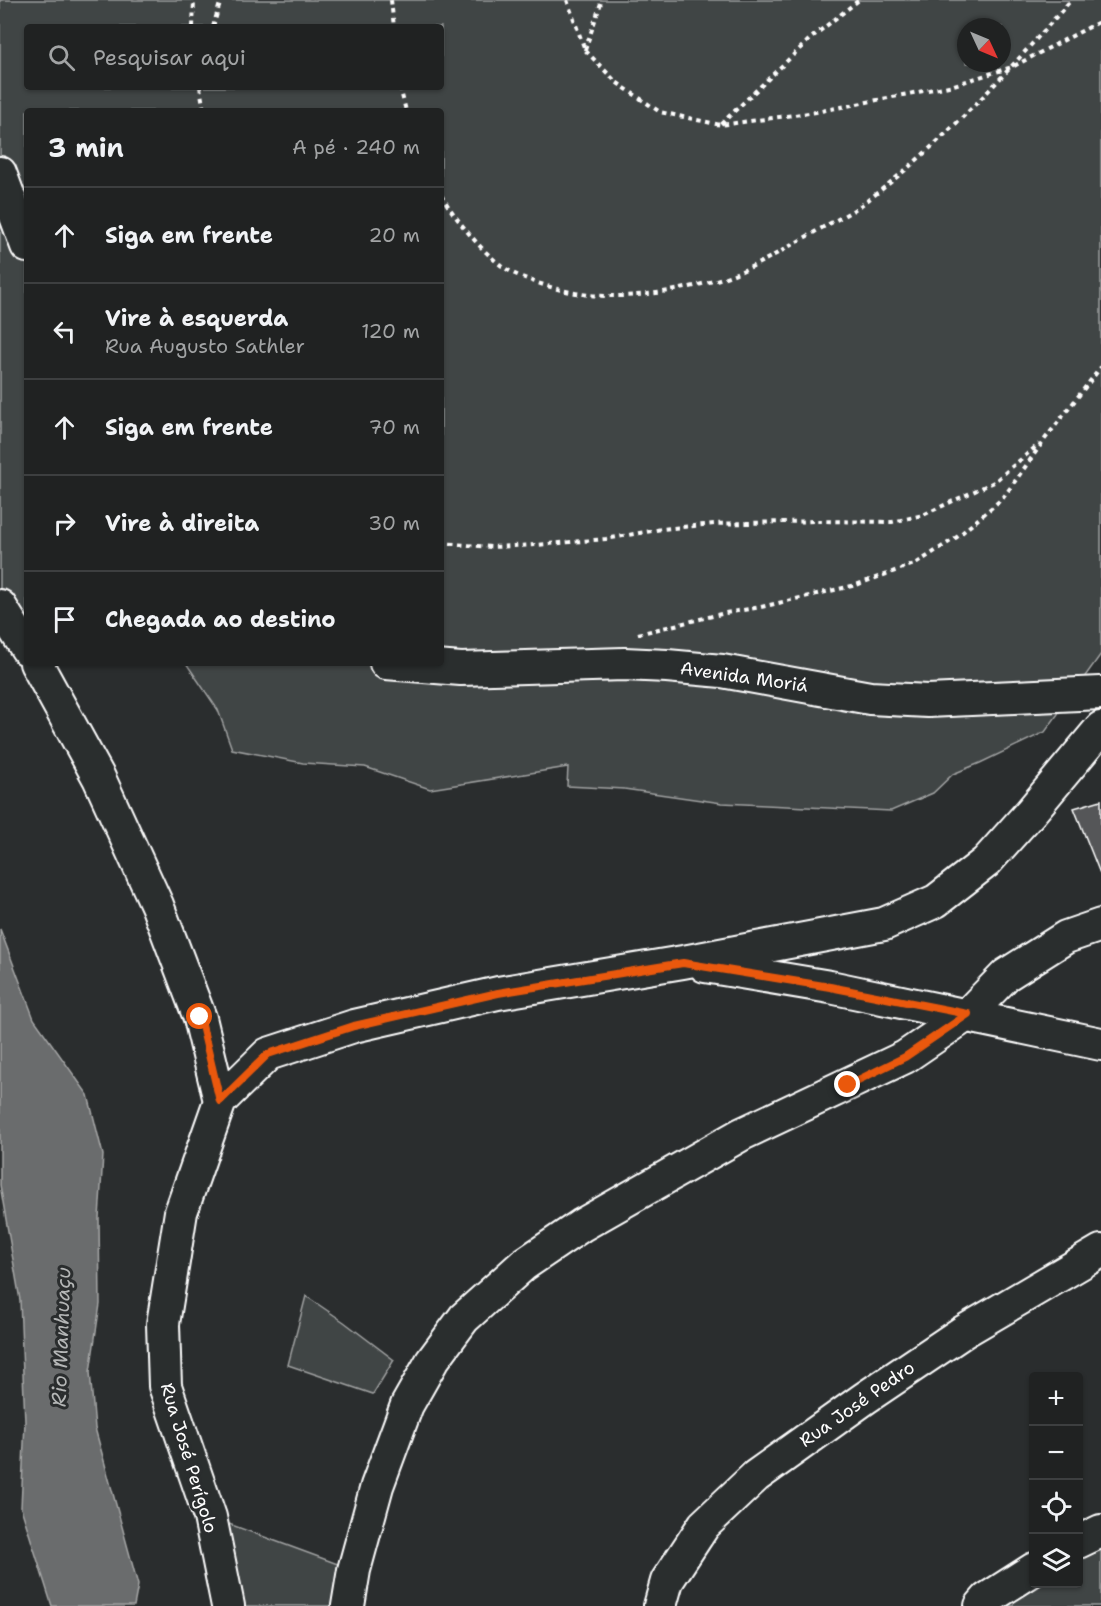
<!DOCTYPE html>
<html lang="pt">
<meta charset="utf-8">
<style>
:root{--surface:#202222;--page:#282a2a;--text:#f1f3f6;--muted:#a2a4a5;--line:#3d3f40}
body{margin:0;font-family:"Shantell Sans",sans-serif;background:var(--page);color:var(--text)}
.controls{position:absolute;right:18px;bottom:18px;display:grid;overflow:hidden;border-radius:6px;box-shadow:0 2px 4px #0004}
.controls button{width:54px;height:54px;display:grid;place-items:center;padding:0;border:0;border-bottom:2px solid var(--line);background:var(--surface);color:var(--text);font:30px sans-serif}
.compass{position:absolute;left:957px;top:18px;width:54px;height:54px;border-radius:50%;background:var(--surface);box-shadow:0 2px 4px #0004;rotate:134deg}
.stop{position:absolute;width:18px;height:18px;margin:-14px;border:4px solid #ea580c;border-radius:50%;background:#fff}
.stop.end{background:#ea580c;border-color:#fff;box-shadow:0 2px 6px #0008}
.list{margin:0;padding:0;list-style:none}
h2{display:flex;justify-content:space-between;align-items:center;height:78px;margin:0;padding:0 24px;font-size:26px}
h2 small{font-size:20px;font-weight:400;color:var(--muted)}
.list li{display:grid;grid-template-columns:39px 1fr auto;gap:18px;align-items:center;box-sizing:border-box;height:96px;padding:0 24px;border-top:2px solid var(--line)}
.list b{display:block;font-size:22px;white-space:nowrap}
.list p{margin:0;font-size:20px;white-space:nowrap;color:var(--muted)}
.list em{font-size:20px;font-style:normal;color:var(--muted)}
.icon{flex:none;width:33px;height:33px;fill:none;stroke:currentColor;stroke-width:2;stroke-linecap:round;stroke-linejoin:round}
.map{position:relative;flex:none;width:1101px;height:1606px;overflow:hidden}
.search{position:absolute;background:var(--surface);box-shadow:0 2px 4px #0004;left:24px;top:24px;width:420px;height:66px;display:flex;align-items:center;gap:15px;box-sizing:border-box;padding:0 21px;border-radius:6px;color:var(--muted);font-size:22px}
.panel{position:absolute;background:var(--surface);box-shadow:0 2px 4px #0004;left:24px;top:108px;width:420px;height:558px;border-radius:6px}
.map>svg:first-child{display:block}
.green{fill:#414445;stroke:#a0a2a2;stroke-width:1.5;fill-rule:evenodd}
.water{fill:#6a6c6d;stroke:#a6a7a7;stroke-width:1.5}
.building{fill:#555758;stroke:#fff;stroke-width:1.5}
.lines{fill:none;stroke-linecap:round;stroke-linejoin:round}
.minor-casing{stroke:#fff;stroke-width:36}
.path{stroke:#fff;stroke-width:4;stroke-dasharray:4.5 4.5;stroke-linecap:butt}
.minor{stroke:#2a2d2e;stroke-width:32}
.route{stroke:#ea580c;stroke-width:8}
.labels{text-anchor:middle;stroke-width:6;stroke-linejoin:round;paint-order:stroke}
.street-label{font-size:18px;fill:#fff;stroke:#2a2d2e}
.water-label{font-size:20px;font-style:italic;fill:#b4b6b6;stroke:#2a2d2e}
</style>
<div class="map">
<svg width="1101" height="1606" viewBox="0 0 1101 1606">
<rect width="100%" height="100%" fill="#2a2d2e"/>
<filter id="ink" filterUnits="userSpaceOnUse"><feTurbulence type="fractalNoise" baseFrequency=".0167" numOctaves="2"/><feDisplacementMap in="SourceGraphic" scale="12" xChannelSelector="R" yChannelSelector="G"/><feConvolveMatrix kernelMatrix="1 2 1 2 8 2 1 2 1" color-interpolation-filters="sRGB"/></filter>
<g filter="url(#ink)">
<path class="green" d="M 0,0 L 1101,0 L 1101,654 L 1045,732 L 980,763 L 953,774 L 933,793 L 891,811 L 722,803 L 624,789 L 567,786 L 568,767 L 430,789 L 365,767 L 303,763 L 232,749 L 218,710 L 186,663 L 441,663 L 441,111 L 27,111 L 27,649 L 0,606 ZM 27,27 L 441,27 L 441,87 L 27,87 ZM 966,27 L 1002,27 L 1002,63 L 966,63 Z
M 306,1296 L 344,1322 L 394,1360 L 373,1394 L 288,1365 Z
M 210,1517 L 354,1570 L 349,1606 L 228,1606 Z
M 1101,1531 L 1101,1606 L 981,1606 L 1034,1584 L 1078,1584 L 1079,1542 Z"/>
<path class="water" d="M 0,929 L 34,1019 L 88,1095 L 103,1155 L 99,1218 L 100,1304 L 90,1372 L 95,1428 L 138,1585 L 134,1606 L 52,1606 L 21,1508 L 25,1422 L 20,1300 L 0,1185 Z"/>
<path class="building" d="M 1101,800 L 1101,876 L 1074,808 Z"/>
<g class="lines">
<g class="minor-casing">
<path id="minor" d="M 0,173 L 27,246
M 0,606 L 27,649
M 36,663 L 99,778 L 157,905 L 200,1018 L 220,1101
M 386,663 L 461,669 L 624,664 L 667,666 L 722,671 L 870,698 L 928,701 L 1101,693
M 705,966 L 830,987 L 1101,1044
M 1078,1542 L 1101,1531
M 228,1606 L 210,1517 L 165,1386 L 163,1324 L 181,1212 L 220,1101 L 268,1054 L 354,1026 L 498,993 L 683,962 L 884,924 L 936,901 L 986,862 L 1030,813 L 1101,728
M 348,1606 L 354,1570 L 377,1486 L 407,1405 L 432,1361 L 464,1318 L 523,1265 L 582,1225 L 742,1134 L 905,1057 L 968,1014 L 1006,975 L 1066,937 L 1101,925
M 660,1606 L 667,1581 L 704,1525 L 756,1476 L 865,1398 L 963,1332 L 1101,1251
M 981,1606 L 987,1599 L 1034,1569"/>
</g>
<path class="path" d="M 391,0 L 394,27
M 567,0 L 585,50 L 616,82 L 660,112 L 721,125 L 816,112 L 954,85 L 1012,67 L 1101,21
M 193,27 L 194,0
M 213,27 L 221,0
M 585,50 L 602,0
M 200,87 L 204,111
M 400,87 L 406,111
M 721,124 L 811,38 L 859,0
M 441,195 C 457,221 488,261 515,274 C 537,284 564,292 589,295 C 641,300 711,287 757,264 C 776,255 794,243 813,233 C 828,224 845,216 860,206 C 940,147 1006,74 1071,0
M 441,543 L 491,547 L 536,545 L 606,539 L 662,529 L 714,524 L 817,521 L 892,522 L 923,515 L 994,482 L 1039,444
M 638,634 L 725,613 L 761,607 L 856,585 L 917,563 L 957,537 L 1003,498 L 1045,439 L 1101,367"/>
<use href="#minor" class="minor"/>
</g>
</g>
<g class="lines" filter="url(#ink)">
<path class="route" d="M 200,1017 L 220,1101 L 268,1054 L 354,1026 L 498,993 L 683,963 L 830,987 L 968,1014 L 905,1057 L 848,1085"/>
</g>
<g class="labels">
<g class="street-label">
<text transform="translate(744 677) rotate(8)" y="6">Avenida Moriá</text>
<text transform="translate(857 1404) rotate(-35)" y="6">Rua José Pedro</text>
<text transform="translate(189 1458) rotate(73)" y="6">Rua José Perígolo</text>
</g>
<g class="water-label">
<text transform="translate(61 1337) rotate(-88)" y="7">Rio Manhuaçu</text>
</g>
</g>
</svg>
<div class="controls">
<button>+</button>
<button>−</button>
<button><svg class="icon" aria-label="locate" viewBox="0 0 24 24"><circle cx="12" cy="12" r="6"/><path d="M12 2v4M12 18v4M2 12h4M18 12h4"/></svg></button>
<button><svg class="icon" aria-label="layers" viewBox="0 0 24 24"><path d="M12 4l9 5-9 5-9-5zM3 14l9 5 9-5"/></svg></button>
</div>
<svg class="compass" viewBox="-18 -18 36 36"><path d="M0-13l5 13h-10z" fill="#e53935"/><path d="M0 13l5-13h-10z" fill="#a2a4a5"/></svg>
<div class="stop" style="left:200px;top:1017px"></div>
<div class="stop end" style="left:848px;top:1085px"></div>
<div class="search"><svg class="icon" aria-label="search" viewBox="0 0 24 24"><circle cx="10" cy="10" r="6"/><path d="M15 15l6 6"/></svg>Pesquisar aqui</div>
<section class="panel">
<h2>3 min<small>A pé · 240 m</small></h2>
<ul class="list">
<li><svg class="icon" aria-label="ahead" viewBox="0 0 24 24"><path d="M12 20V5M6 11l6-6 6 6"/></svg><div><b>Siga em frente</b></div><em>20 m</em></li>
<li><svg class="icon" aria-label="left" viewBox="0 0 24 24"><path d="M17 20v-9H6M10 6l-5 5 5 5"/></svg><div><b>Vire à esquerda</b><p>Rua Augusto Sathler</p></div><em>120 m</em></li>
<li><svg class="icon" aria-label="ahead" viewBox="0 0 24 24"><path d="M12 20V5M6 11l6-6 6 6"/></svg><div><b>Siga em frente</b></div><em>70 m</em></li>
<li><svg class="icon" aria-label="right" viewBox="0 0 24 24"><path d="M7 20v-9h11M14 6l5 5-5 5"/></svg><div><b>Vire à direita</b></div><em>30 m</em></li>
<li><svg class="icon" aria-label="arrive" viewBox="0 0 24 24"><path d="M6 21V4h12l-3 4 3 4H6"/></svg><div><b>Chegada ao destino</b></div></li>
</ul>
</section>
</div>
